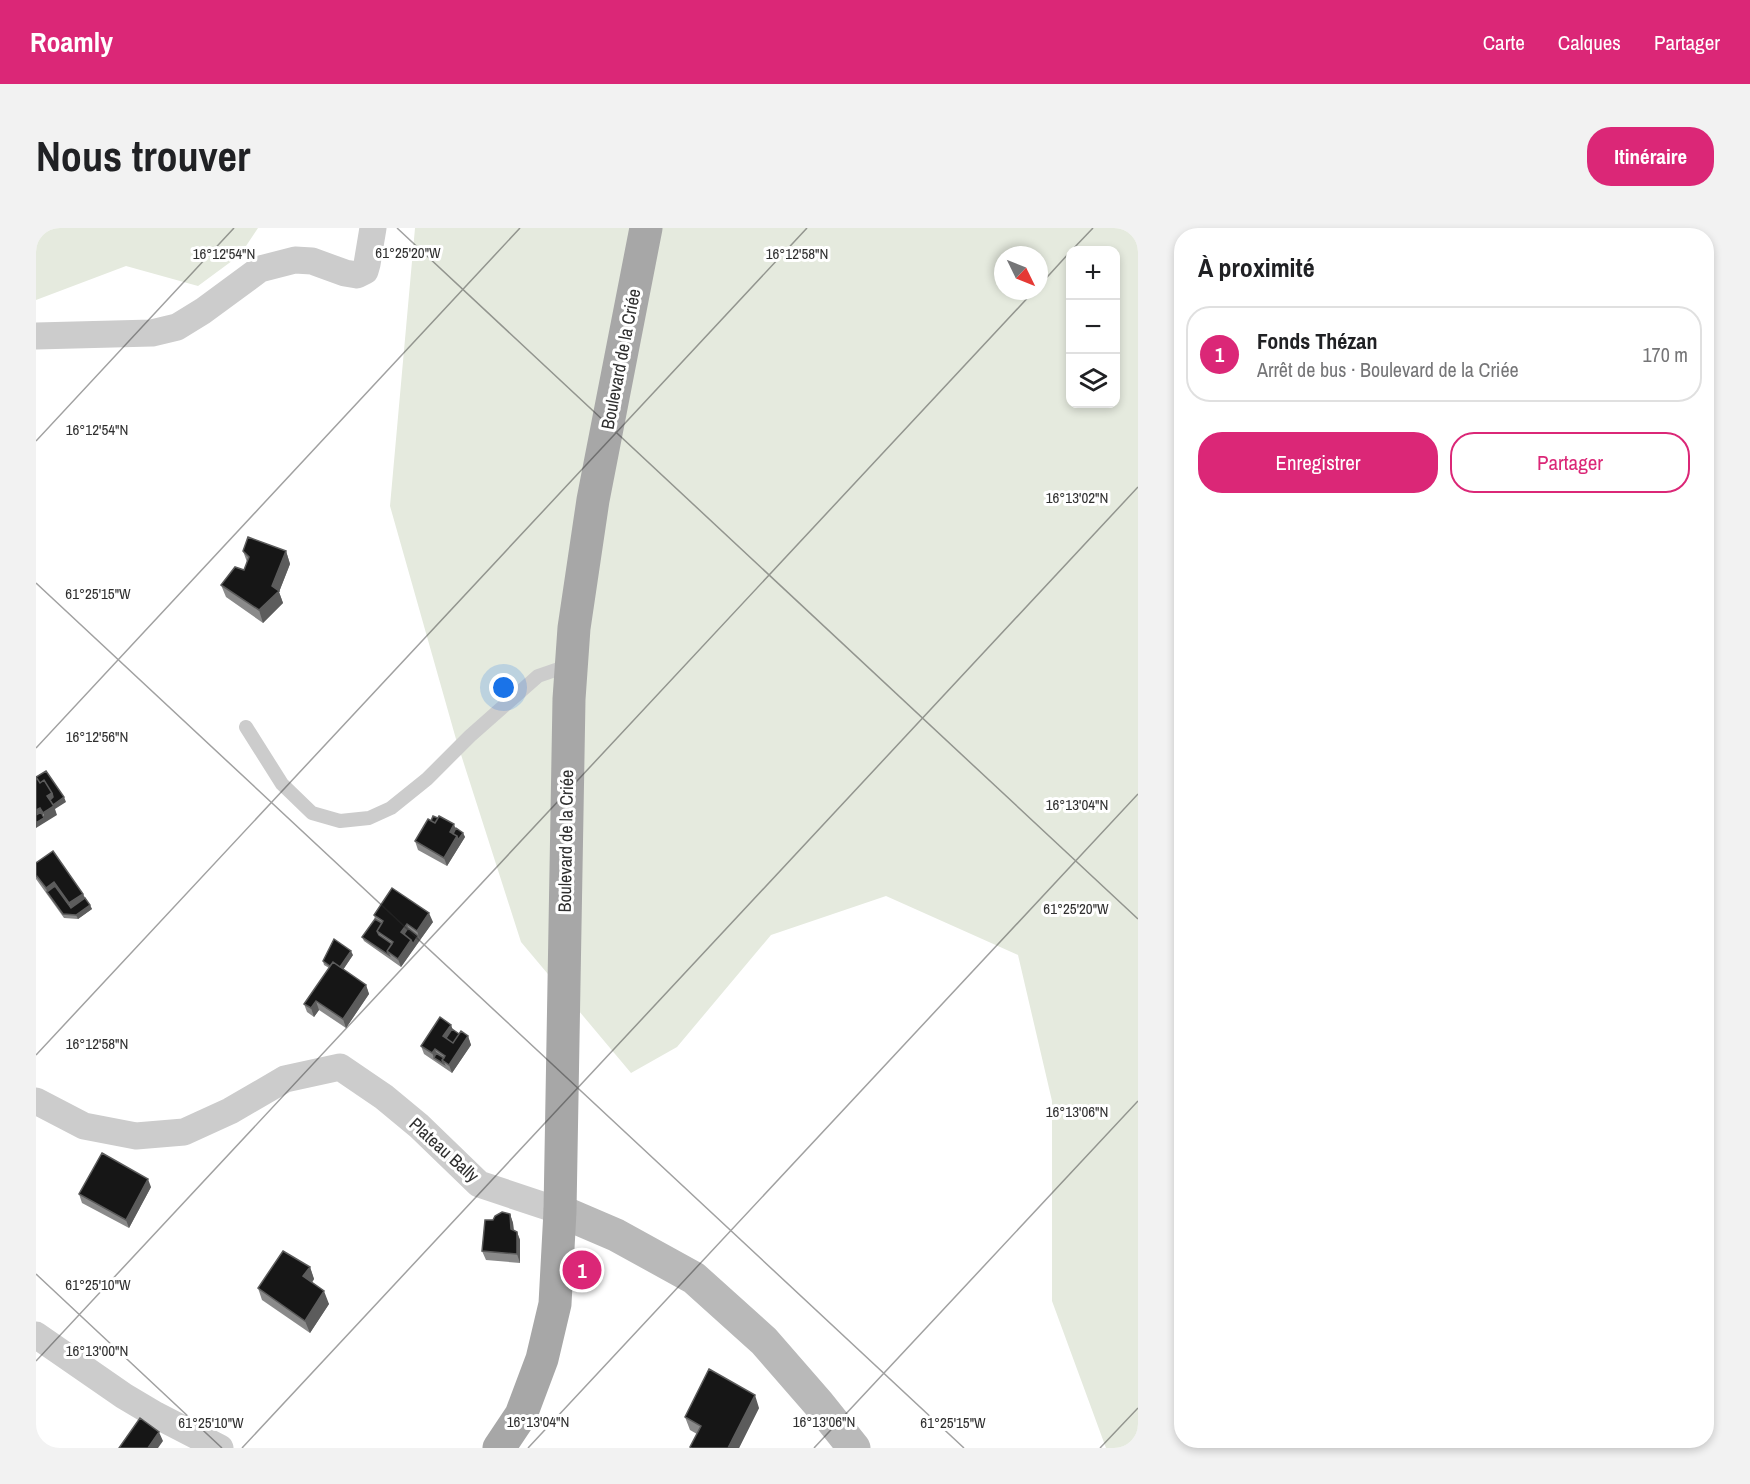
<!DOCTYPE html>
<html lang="fr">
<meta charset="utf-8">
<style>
:root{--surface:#fff;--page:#f2f2f2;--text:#202124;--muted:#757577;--line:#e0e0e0;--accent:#db2777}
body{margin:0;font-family:"Archivo Narrow",sans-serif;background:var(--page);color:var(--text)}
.controls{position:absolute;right:18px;top:18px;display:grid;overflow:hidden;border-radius:12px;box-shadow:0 3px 9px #0003}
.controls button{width:54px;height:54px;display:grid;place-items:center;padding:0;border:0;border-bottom:2px solid var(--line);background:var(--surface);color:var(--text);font:30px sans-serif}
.compass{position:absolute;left:958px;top:18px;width:54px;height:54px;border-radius:50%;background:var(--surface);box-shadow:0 3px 9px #0003;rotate:133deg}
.you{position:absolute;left:468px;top:460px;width:21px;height:21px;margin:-15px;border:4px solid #fff;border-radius:50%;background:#1a73e8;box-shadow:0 0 0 9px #1a73e833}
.badge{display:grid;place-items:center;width:39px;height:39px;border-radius:50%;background:var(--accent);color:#fff;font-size:20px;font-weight:700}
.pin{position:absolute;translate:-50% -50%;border:3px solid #fff;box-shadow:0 2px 6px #0006}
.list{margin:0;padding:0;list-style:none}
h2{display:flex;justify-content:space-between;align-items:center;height:78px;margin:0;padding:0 24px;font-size:26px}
h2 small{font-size:20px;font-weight:400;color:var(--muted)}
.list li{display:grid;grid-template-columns:39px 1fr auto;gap:18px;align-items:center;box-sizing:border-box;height:96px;margin:0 12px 12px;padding:0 12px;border:2px solid var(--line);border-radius:24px}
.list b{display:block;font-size:22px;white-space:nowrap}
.list p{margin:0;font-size:20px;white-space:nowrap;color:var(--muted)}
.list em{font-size:20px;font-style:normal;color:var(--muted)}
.actions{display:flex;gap:12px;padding:18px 24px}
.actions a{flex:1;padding:14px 0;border:2px solid var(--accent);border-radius:24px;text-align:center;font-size:21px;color:var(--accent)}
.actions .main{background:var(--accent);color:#fff}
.icon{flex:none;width:33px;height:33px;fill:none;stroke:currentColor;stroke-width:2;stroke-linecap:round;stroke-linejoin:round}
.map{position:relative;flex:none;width:1102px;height:1220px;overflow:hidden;border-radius:24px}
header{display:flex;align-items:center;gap:36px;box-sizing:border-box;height:84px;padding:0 30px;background:var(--accent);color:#fff}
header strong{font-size:28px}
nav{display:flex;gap:33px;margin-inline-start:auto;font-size:21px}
.intro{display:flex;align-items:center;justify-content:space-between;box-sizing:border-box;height:144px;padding:0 36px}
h1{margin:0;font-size:42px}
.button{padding:15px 27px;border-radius:24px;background:var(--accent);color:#fff;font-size:21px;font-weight:700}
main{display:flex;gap:36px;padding:0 36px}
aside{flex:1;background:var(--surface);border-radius:24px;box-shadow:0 3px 9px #0003}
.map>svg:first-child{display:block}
.green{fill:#e5eade;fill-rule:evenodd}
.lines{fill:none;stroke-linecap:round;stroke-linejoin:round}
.lane{stroke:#ccc;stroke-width:14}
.street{stroke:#ccc;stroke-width:27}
.secondary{stroke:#b9b9b9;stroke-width:33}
.primary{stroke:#a7a7a7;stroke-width:33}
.wall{fill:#8a8a8a}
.shaded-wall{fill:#5c5c5c}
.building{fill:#161616;stroke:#5c5c5c;stroke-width:1.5}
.ticks{fill:none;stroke:#2f2f2f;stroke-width:1.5;stroke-opacity:0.45}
.labels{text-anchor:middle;stroke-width:6;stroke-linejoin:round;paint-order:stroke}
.street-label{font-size:18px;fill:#2f2f2f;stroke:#fff}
.ticks-label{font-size:15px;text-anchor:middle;fill:#2f2f2f;stroke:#fff;stroke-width:6;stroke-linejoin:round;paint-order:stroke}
</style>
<header>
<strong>Roamly</strong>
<nav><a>Carte</a><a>Calques</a><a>Partager</a></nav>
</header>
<div class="intro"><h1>Nous trouver</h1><a class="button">Itinéraire</a></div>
<main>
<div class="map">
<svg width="1102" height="1220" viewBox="0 0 1102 1220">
<rect width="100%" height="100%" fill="#fff"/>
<path class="green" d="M 0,0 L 222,0 L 204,27 L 162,58 L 90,38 L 0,72 Z
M 379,0 L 1102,0 L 1102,1220 L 1070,1220 L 1016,1073 L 1016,873 L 982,727 L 850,668 L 735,707 L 641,819 L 595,845 L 485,714 L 420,511 L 354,278 ZM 1034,22 L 1080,22 L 1080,176 L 1034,176 ZM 967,27 L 1003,27 L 1003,63 L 967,63 Z"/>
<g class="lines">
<path class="lane" d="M 210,499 L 246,556 L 276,585 L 304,593 L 333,590 L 355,580 L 391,551 L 434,508 L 502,448 L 534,437"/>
<path class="street" d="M 0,108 L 116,105 L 141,99 L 167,83 L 224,41 L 259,32 L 276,33 L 309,45 L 321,47 L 329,43 L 331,36 L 337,0
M 0,873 L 48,898 L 100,908 L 148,904 L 194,883 L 249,851 L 304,839 L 348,869 L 383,898 L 443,956 L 524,983
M 0,1107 L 88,1168 L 120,1187 L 184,1220"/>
<path class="secondary" d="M 524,983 L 580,1007 L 658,1050 L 728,1113 L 782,1175 L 818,1220"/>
<path class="primary" d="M 463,1220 L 485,1187 L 506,1131 L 519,1076 L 524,983 L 533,471 L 538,400 L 557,272 L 610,0"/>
</g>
<path class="wall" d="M 207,323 L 250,323 L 254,336 L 243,364 L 247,375 L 227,395 L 190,369 L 185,357 L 208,342 L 211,334 Z
M 395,593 L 420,600 L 427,605 L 429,609 L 411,638 L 382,622 L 379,613 Z
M 0,635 L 47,666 L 56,681 L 42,691 L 28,690 L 0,651 Z
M 338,687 L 397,694 L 365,739 L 328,713 L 326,709 L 339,691 Z
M 317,727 L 307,742 L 330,757 L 333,766 L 310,800 L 283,782 L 278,789 L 271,784 L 268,776 L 293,740 L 288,737 L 287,733 Z
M 415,797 L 416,801 L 423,806 L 432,808 L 435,817 L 416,845 L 388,826 L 385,818 Z
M 115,959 L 93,1000 L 46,975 L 43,966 Z
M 474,986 L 477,995 L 478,1002 L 481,1004 L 484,1012 L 484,1035 L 450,1032 L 446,1023 L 457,992 Z
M 274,1039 L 278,1051 L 276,1055 L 293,1076 L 274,1105 L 226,1072 L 222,1060 Z
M 723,1180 L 703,1220 L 654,1220 L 661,1206 L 654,1202 L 649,1189 Z"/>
<path class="shaded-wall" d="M 250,323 L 254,336 L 243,364 L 247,375 L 227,395 L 223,382 L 236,358 Z
M 16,565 L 19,574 L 15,576 L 11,568 Z
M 28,569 L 30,574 L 19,581 L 21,587 L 0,600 L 0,595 L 8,590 L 7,585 L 16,577 Z
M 4,580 L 7,588 L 0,593 L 0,582 Z
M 418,596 L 421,605 L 418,610 L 414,604 Z
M 427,605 L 429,609 L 411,638 L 408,630 L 421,608 Z
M 18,654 L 21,662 L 11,664 L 10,660 Z
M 47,666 L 50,674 L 37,684 L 33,675 Z
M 54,677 L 56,681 L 42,691 L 40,687 Z
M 393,685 L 397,694 L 384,712 L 381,703 Z
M 371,696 L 374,705 L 366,708 L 365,704 Z
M 382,708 L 384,712 L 365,739 L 362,731 L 375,712 Z
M 315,723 L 317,727 L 304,746 L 303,741 Z
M 330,757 L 333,766 L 310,800 L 307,791 Z
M 280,773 L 283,782 L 278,789 L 275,780 Z
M 415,797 L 418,805 L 412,815 L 407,808 Z
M 432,808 L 435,817 L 416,845 L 413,837 Z
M 399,821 L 402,830 L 398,830 L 396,825 Z
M 112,951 L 115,959 L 93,1000 L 90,992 Z
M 474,986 L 477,995 L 478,1009 L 475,1001 Z
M 481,1004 L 484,1012 L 484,1035 L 481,1026 Z
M 274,1039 L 278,1051 L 271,1061 L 267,1048 Z
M 288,1063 L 293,1076 L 274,1105 L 269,1093 Z
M 719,1167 L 723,1180 L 703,1220 L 692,1220 Z
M 123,1204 L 127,1213 L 122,1220 L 112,1220 Z"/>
<path class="building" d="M 212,309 L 250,323 L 236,358 L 243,363 L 223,382 L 185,357 L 199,339 L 208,342 L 213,329 L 207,323 Z
M 10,543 L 28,569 L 17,577 L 14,572 L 17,569 L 16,565 L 8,552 L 4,555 L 0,549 Z
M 0,549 L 4,555 L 8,552 L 16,565 L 11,568 L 18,578 L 7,585 L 4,580 L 0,582 Z
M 5,584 L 8,590 L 0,595 L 0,587 Z
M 397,588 L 402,590 L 399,595 L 395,593 Z
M 403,588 L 418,596 L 414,604 L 421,608 L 408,630 L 379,613 L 392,591 L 399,595 Z
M 420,600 L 427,605 L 422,612 L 421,608 L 417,606 Z
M 17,623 L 47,666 L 33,675 L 18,654 L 10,660 L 0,647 L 0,635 Z
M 19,658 L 35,680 L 49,670 L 54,677 L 40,687 L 27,686 L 11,664 Z
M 356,660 L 393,685 L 381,703 L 371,696 L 365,704 L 375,712 L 362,731 L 351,723 L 357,714 L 341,703 L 347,693 L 338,687 Z
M 339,691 L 346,695 L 341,703 L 343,707 L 356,716 L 351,723 L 353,727 L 326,709 Z
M 372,700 L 382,708 L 377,716 L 375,712 L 368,706 Z
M 298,711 L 315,723 L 304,739 L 297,734 L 294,738 L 287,733 Z
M 297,734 L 330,757 L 307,791 L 280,773 L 275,780 L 268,776 Z
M 404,789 L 415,797 L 407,808 L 417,815 L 425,803 L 432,808 L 413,837 L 406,832 L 409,828 L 399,821 L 396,825 L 385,818 Z
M 416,801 L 423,806 L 417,815 L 410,810 Z
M 400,825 L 408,830 L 406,832 L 408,836 L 398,830 Z
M 66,925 L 112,951 L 90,992 L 43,966 Z
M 466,984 L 474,986 L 475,1001 L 481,1004 L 481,1026 L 446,1023 L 449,992 L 457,992 L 459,988 Z
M 247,1023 L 274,1039 L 267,1048 L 288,1063 L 269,1093 L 222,1060 Z
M 673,1141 L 719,1167 L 692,1220 L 656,1220 L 654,1219 L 665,1198 L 649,1189 Z
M 104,1190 L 123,1204 L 112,1220 L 83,1220 Z"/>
<path class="ticks" d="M 361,0 L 1102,691M 1036,22 L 1057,0M 1003,58 L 1034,24M 0,213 L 198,0M 0,355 L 928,1220M 0,520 L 484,0M 0,827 L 771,0M 0,1046 L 186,1220M 0,1133 L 998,63M 206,1220 L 1102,259M 492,1220 L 1102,566M 778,1220 L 1102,873M 1064,1220 L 1102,1180"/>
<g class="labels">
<g class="street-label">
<text transform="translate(585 131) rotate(-79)" y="6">Boulevard de la Criée</text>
<text transform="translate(530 613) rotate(-89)" y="6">Boulevard de la Criée</text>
<text transform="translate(408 922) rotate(42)" y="6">Plateau Bally</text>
</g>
</g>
<g class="ticks-label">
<text x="372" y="30">61°25'20"W</text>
<text x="188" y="31">16°12'54"N</text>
<text x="761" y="31">16°12'58"N</text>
<text x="61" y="207">16°12'54"N</text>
<text x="1041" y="275">16°13'02"N</text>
<text x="62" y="371">61°25'15"W</text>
<text x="61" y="514">16°12'56"N</text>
<text x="1041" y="582">16°13'04"N</text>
<text x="1040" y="686">61°25'20"W</text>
<text x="61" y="821">16°12'58"N</text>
<text x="1041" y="889">16°13'06"N</text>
<text x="62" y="1062">61°25'10"W</text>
<text x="61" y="1128">16°13'00"N</text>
<text x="502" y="1199">16°13'04"N</text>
<text x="788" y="1199">16°13'06"N</text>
<text x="175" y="1200">61°25'10"W</text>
<text x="917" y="1200">61°25'15"W</text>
</g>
</svg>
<div class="controls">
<button>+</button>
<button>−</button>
<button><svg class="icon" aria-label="layers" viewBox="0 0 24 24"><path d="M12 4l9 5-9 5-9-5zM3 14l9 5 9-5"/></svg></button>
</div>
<svg class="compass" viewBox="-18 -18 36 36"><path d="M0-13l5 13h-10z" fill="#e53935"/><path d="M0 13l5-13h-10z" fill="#757577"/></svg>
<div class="you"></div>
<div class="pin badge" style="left:546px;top:1042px">1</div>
</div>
<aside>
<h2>À proximité<small></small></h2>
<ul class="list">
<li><span class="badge">1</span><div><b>Fonds Thézan</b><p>Arrêt de bus · Boulevard de la Criée</p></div><em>170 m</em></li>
</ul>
<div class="actions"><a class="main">Enregistrer</a><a>Partager</a></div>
</aside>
</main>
